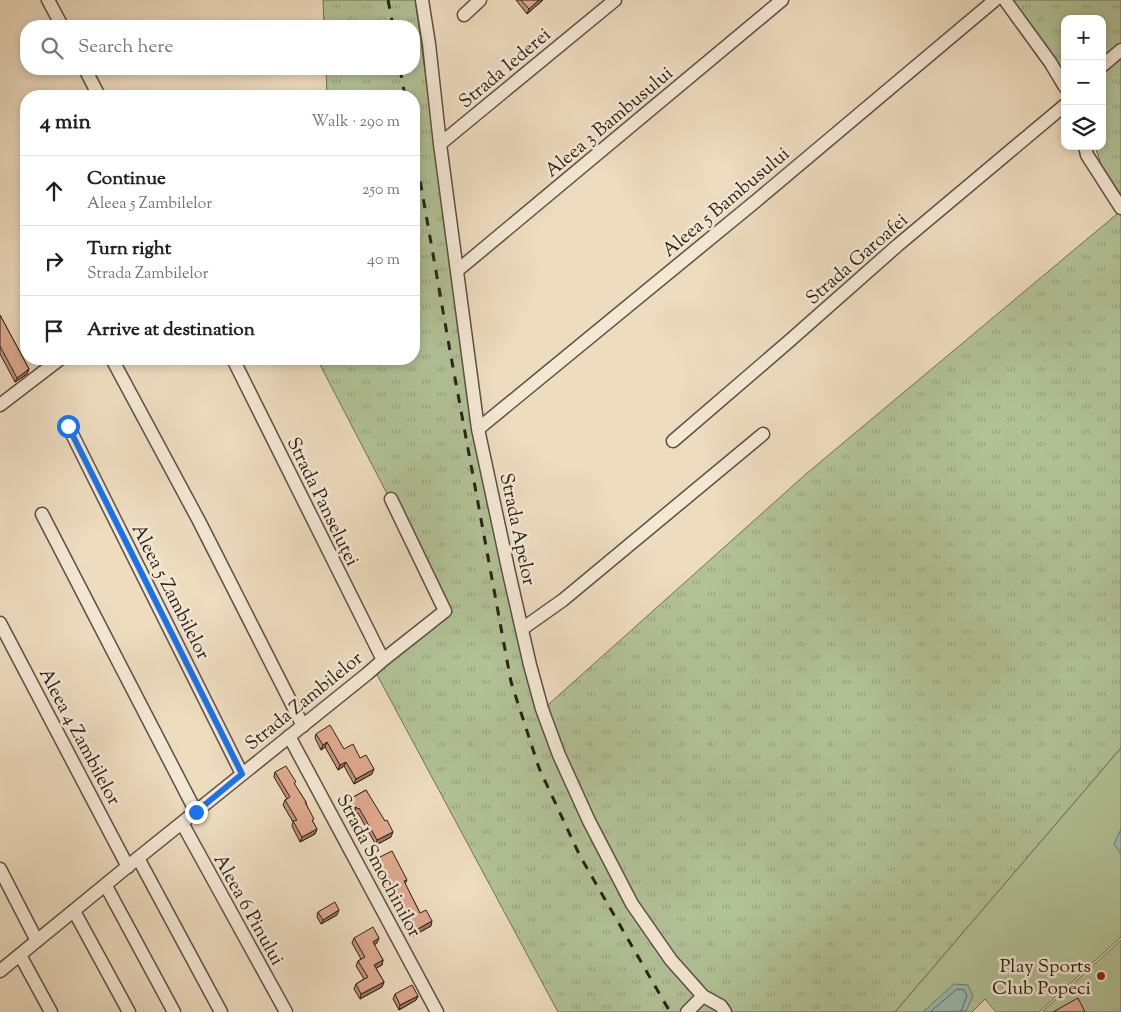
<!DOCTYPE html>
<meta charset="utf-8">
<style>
:root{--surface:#fff;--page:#f6f6f6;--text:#202124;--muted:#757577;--line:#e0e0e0}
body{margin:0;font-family:"Sorts Mill Goudy",serif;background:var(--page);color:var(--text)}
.controls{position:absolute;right:15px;top:15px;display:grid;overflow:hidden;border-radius:10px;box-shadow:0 2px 8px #0003}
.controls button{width:45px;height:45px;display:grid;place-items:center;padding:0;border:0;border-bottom:1px solid var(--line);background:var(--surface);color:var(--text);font:25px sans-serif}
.stop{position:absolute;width:15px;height:15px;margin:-11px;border:4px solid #1a73e8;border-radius:50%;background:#fff}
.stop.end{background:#1a73e8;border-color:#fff;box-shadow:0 1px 5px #0008}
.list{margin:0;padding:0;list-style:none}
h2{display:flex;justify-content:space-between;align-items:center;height:65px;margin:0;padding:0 20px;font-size:21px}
h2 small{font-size:16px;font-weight:400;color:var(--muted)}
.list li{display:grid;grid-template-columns:32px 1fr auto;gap:15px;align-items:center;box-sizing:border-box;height:70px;padding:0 20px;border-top:1px solid var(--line)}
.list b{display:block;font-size:19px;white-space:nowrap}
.list p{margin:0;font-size:16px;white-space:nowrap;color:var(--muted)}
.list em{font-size:16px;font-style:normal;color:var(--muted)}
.icon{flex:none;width:28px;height:28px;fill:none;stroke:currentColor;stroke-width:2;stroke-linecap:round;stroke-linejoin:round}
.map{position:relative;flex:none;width:1121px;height:1012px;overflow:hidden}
.search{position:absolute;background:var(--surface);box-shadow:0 2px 8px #0003;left:20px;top:20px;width:400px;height:55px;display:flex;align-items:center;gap:12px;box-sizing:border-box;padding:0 18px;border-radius:20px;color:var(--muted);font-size:19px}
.panel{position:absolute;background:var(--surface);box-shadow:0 2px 8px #0003;left:20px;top:90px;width:400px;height:275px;border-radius:20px}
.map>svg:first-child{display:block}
.grass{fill:url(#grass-tufts);stroke:#6e7258}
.garden{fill:#b2c297;stroke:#6e7258}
.water{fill:#99bcb1;stroke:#6d7e74}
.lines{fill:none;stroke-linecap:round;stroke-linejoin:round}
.shore{stroke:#626e65;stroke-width:1}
.minor-casing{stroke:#5c5042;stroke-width:15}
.minor{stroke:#f4e8d5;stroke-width:12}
.rail{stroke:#2b2119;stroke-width:3;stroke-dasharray:9 9;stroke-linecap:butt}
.wall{fill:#c0917a;stroke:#2b2119}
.shaded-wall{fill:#9c7663;stroke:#2b2119}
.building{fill:#dfa98e;stroke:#2b2119}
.route{stroke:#1a73e8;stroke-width:6}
.poi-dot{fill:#8f2418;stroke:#f4e8d5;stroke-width:2}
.labels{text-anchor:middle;stroke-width:5;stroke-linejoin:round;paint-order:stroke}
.street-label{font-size:19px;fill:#2b2119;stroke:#f4e8d5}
.poi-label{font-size:19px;fill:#2b2119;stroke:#f4e8d5;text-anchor:end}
</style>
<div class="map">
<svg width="1121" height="1012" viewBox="0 0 1121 1012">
<defs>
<pattern id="grass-tufts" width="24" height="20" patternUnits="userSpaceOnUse" patternTransform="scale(1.25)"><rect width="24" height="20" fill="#b2c297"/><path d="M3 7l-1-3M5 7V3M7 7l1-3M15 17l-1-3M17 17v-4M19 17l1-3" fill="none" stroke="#99a682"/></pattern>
</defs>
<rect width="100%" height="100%" fill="#eedcbf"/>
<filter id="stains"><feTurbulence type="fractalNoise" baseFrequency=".004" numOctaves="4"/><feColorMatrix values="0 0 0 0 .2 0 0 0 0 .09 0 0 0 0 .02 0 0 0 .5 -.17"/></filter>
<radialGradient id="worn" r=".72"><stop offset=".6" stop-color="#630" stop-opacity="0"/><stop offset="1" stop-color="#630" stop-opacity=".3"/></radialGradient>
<path class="grass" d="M 323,0 L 415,0 L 480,466 L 540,712 L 806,474 L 1117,214 L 1095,146 L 1102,146 L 1102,19 L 1065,19 L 1065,77 L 1011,0 L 1121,0 L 1121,748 L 895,1012 L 558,1012 L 376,673 L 445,605 L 317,359 L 414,359 L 414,96 L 327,96 L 326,69 L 414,69 L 414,26 L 324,26 Z"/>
<path class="garden" d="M 1121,748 L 1121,937 L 1039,1012 L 996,1012 L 985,999 L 972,1012 L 895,1012 Z
M 1121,940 L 1121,1012 L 1042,1012 Z"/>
<path class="water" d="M 1121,829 L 1121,854 L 1114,844 Z
M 954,984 L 968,985 L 973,996 L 966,1011 L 923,1012 Z"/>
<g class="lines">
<path class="shore" d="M 930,1012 L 957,989 L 964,990 L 967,995 L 962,1009 L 961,1012"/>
<g class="minor-casing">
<path id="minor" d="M 48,0 L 62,26
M 422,0 L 429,44 L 440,144 L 478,429 L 509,573 L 530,665 L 542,709 L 559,755 L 589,821 L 632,904 L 671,960 L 703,996 L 721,1006 L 725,1012
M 1005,0 L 1050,62 L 1065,87
M 464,15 L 480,0
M 1102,66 L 1121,50
M 85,69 L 99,96
M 440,144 L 615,0
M 1085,146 L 1087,155 L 1121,208
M 458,270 L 782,0
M 112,359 L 199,521 L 303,726
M 233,359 L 383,660
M 0,405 L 60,359
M 68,426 L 242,774
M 478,429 L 756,201 L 995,0
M 673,441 L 787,343 L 898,245 L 1065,105
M 42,514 L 196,812
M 0,623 L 128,867
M 522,629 L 563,600 L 763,434
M 289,736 L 437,1012
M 182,823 L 286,1012
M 138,858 L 221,1012
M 0,869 L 37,941
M 106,886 L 174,1012
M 74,911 L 129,1012
M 20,955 L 51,1012
M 0,971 L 138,858 L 367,674 L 383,660 L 445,611 L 391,499
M 687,1012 L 703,996"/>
</g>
<use href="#minor" class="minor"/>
<path class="rail" d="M 388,0 L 393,26
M 400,69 L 405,96
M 414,146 L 450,351 L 511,682 L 539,768 L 580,856 L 670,1012"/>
</g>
<path class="wall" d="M 516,0 L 543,0 L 527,14 Z
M 0,315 L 29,369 L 27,374 L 15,382 L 0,354 Z
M 316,734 L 360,758 L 372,774 L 354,784 L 344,766 L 338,770 L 325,747 L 321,750 L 315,738 Z
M 275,772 L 295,785 L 306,802 L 306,803 L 313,822 L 317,829 L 315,834 L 300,842 L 292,826 L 293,822 L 283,805 L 285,800 L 287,799 L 274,777 Z
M 366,790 L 391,837 L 376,845 L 358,813 L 356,814 L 355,812 L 351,814 L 346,805 L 348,800 Z
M 376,859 L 407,880 L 405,884 L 420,913 L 431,926 L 413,936 L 406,924 L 407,922 L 391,892 L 389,893 L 374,864 Z
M 318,912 L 337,915 L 321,924 L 317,917 Z
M 354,938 L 377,943 L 374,945 L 383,960 L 382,965 L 376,968 L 384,982 L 382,987 L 360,999 L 354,989 L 356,984 L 364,979 L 356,966 L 358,961 L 361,959 L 352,943 Z
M 395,994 L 418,996 L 416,1000 L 399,1010 L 393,999 Z"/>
<path class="shaded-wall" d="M 539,0 L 543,0 L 527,14 L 529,9 Z
M 29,369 L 27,374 L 15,382 L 17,378 Z
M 327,742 L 325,747 L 321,750 L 323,745 Z
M 346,762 L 344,766 L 338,770 L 340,765 Z
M 374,769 L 372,774 L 354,784 L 356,779 Z
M 356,807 L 355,812 L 351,814 L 353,809 Z
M 317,829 L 315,834 L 300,842 L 302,837 Z
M 393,832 L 391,837 L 376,845 L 377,840 Z
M 393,887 L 391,892 L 389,893 L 391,888 Z
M 339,910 L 337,915 L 321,924 L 323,920 Z
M 432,921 L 431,926 L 413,936 L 414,931 Z
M 379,938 L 377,943 L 371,947 L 373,942 Z
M 383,960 L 382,965 L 373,970 L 374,965 Z
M 384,982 L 382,987 L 360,999 L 361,994 Z
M 418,996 L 416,1000 L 399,1010 L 400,1005 Z"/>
<path class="building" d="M 521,0 L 539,0 L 529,9 Z
M 0,315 L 29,369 L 17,378 L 0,346 Z
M 330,725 L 344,749 L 353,744 L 360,758 L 366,755 L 374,769 L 356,779 L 346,762 L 340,765 L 327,742 L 323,745 L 316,734 Z
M 286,766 L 296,782 L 294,783 L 306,802 L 305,802 L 314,819 L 312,820 L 317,829 L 302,837 L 293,821 L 297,820 L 285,800 L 290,797 L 275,772 Z
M 366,790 L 385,821 L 387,820 L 393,832 L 377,840 L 359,808 L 358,809 L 356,807 L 353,809 L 348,800 Z
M 392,851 L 407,880 L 404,881 L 420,913 L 426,910 L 432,921 L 414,931 L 408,919 L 410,919 L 393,887 L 391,888 L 376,859 Z
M 335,902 L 339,910 L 323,920 L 318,912 Z
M 373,927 L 379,938 L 373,942 L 383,960 L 374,965 L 384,982 L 361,994 L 356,984 L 368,977 L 358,961 L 365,957 L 354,938 Z
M 412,985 L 418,996 L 400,1005 L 395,994 Z
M 1078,998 L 1085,1012 L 1053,1012 Z"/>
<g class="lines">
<path class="route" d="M 68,426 L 242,774 L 196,812"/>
</g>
<circle class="poi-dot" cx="1101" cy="976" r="5"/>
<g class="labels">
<g class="street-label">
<text transform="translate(504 67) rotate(-40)" y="7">Strada Iederei</text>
<text transform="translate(608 121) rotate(-40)" y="7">Aleea 3 Bambusului</text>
<text transform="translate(725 201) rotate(-40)" y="7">Aleea 5 Bambusului</text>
<text transform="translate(856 258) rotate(-41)" y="7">Strada Garoafei</text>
<text transform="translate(324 501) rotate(64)" y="7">Strada Panseluței</text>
<text transform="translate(519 529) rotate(78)" y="7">Strada Apelor</text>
<text transform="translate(172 591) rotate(63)" y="7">Aleea 5 Zambilelor</text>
<text transform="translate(303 700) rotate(-39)" y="7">Strada Zambilelor</text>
<text transform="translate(81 736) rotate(62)" y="7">Aleea 4 Zambilelor</text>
<text transform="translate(380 865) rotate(62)" y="7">Strada Smochinilor</text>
<text transform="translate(250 909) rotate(61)" y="7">Aleea 6 Pinului</text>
</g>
<g class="poi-label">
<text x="1091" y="972">Play Sports<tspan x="1091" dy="22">Club Popeci</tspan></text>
</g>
</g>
<rect width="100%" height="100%" filter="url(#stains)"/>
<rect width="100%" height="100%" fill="url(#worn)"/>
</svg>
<div class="controls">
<button>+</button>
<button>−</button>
<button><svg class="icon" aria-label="layers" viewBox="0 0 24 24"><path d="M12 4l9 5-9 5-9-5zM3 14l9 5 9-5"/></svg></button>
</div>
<div class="stop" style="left:68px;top:426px"></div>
<div class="stop end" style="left:196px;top:812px"></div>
<div class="search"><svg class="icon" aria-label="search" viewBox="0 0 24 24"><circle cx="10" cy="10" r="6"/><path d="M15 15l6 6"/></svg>Search here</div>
<section class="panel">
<h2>4 min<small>Walk · 290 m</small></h2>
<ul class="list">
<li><svg class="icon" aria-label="ahead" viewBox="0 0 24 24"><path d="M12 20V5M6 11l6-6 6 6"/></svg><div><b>Continue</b><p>Aleea 5 Zambilelor</p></div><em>250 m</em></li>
<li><svg class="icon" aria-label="right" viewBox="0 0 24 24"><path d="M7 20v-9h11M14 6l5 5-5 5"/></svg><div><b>Turn right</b><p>Strada Zambilelor</p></div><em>40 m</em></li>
<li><svg class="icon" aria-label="arrive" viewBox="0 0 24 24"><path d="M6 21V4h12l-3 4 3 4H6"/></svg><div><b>Arrive at destination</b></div></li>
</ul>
</section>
</div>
